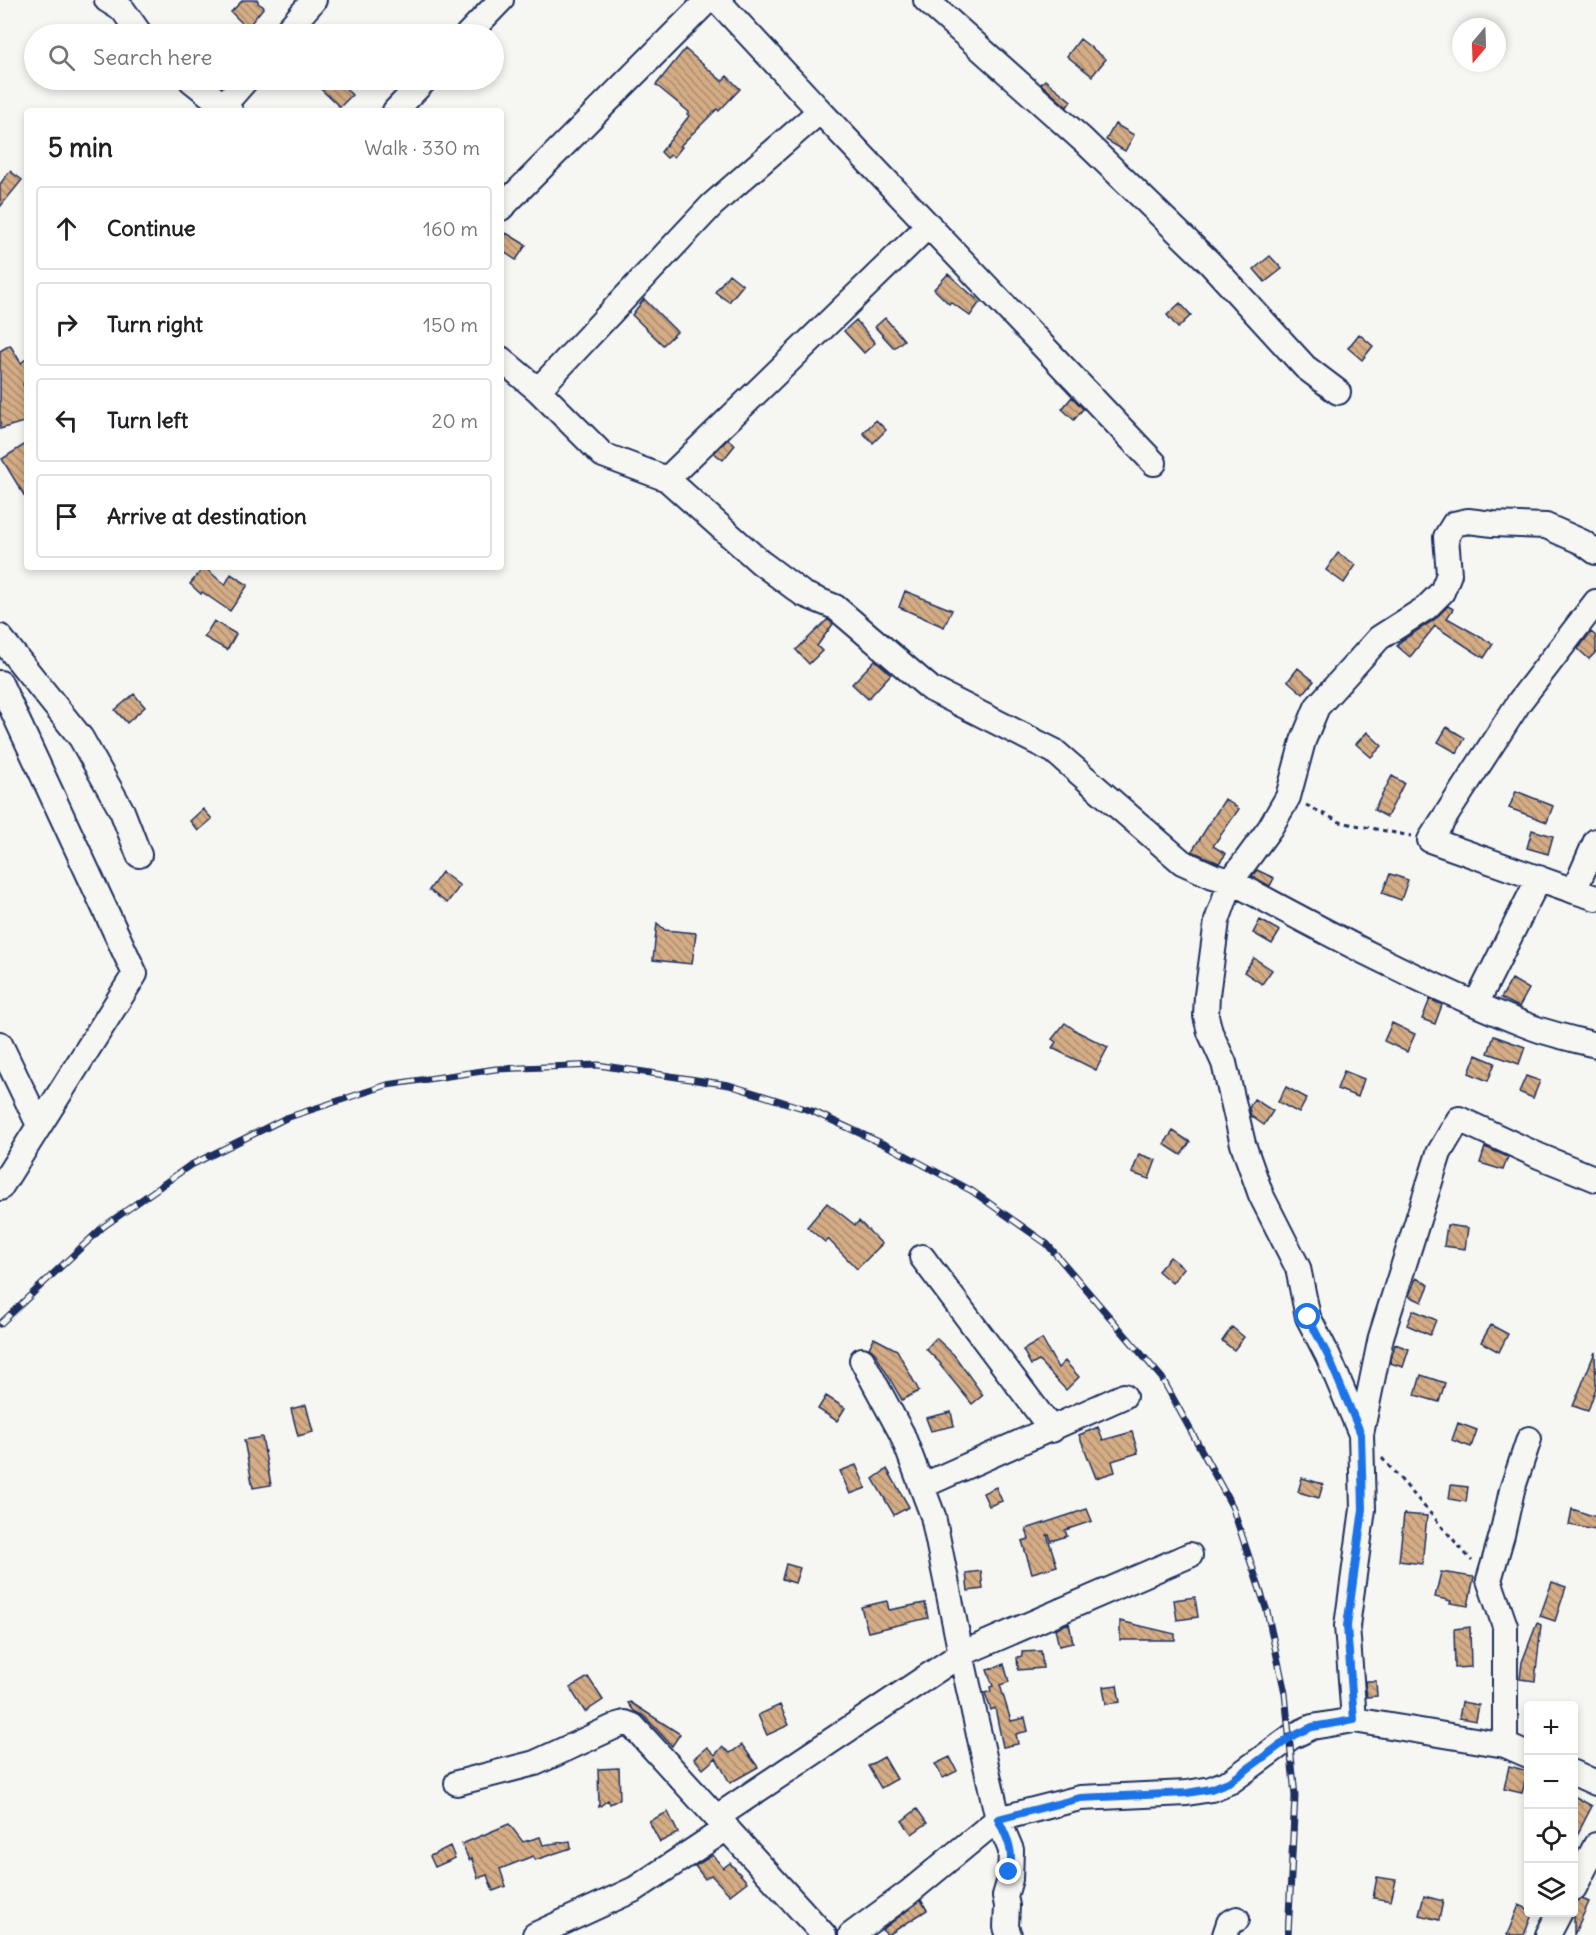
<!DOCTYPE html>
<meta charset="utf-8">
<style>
:root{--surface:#fff;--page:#f2f2f2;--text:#202124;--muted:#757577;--line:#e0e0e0}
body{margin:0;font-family:Delius,sans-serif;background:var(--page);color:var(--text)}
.controls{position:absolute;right:18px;bottom:18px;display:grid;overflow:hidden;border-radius:6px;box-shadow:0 3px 9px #0003}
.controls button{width:54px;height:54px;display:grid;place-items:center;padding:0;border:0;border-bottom:2px solid var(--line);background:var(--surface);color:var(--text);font:30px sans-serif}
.compass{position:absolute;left:1452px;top:18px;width:54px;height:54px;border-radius:50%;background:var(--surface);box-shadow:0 3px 9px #0003;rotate:199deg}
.stop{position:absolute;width:18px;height:18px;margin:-14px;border:4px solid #1a73e8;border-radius:50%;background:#fff}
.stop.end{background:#1a73e8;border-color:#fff;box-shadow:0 2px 6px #0008}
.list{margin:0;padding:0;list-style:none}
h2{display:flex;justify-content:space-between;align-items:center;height:78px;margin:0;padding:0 24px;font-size:26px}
h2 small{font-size:20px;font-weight:400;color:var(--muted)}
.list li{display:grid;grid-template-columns:39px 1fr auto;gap:18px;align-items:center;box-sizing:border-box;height:84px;margin:0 12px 12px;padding:0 12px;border:2px solid var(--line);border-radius:6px}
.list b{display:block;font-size:22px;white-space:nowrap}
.list em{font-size:20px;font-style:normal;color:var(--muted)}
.icon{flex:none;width:33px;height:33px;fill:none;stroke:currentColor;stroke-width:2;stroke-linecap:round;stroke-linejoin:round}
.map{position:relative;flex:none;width:1596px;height:1935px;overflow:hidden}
.search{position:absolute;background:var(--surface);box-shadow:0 3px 9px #0003;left:24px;top:24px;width:480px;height:66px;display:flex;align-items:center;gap:15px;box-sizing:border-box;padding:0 21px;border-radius:33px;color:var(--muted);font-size:22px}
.panel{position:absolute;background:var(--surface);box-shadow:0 3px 9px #0003;left:24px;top:108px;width:480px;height:462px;border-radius:6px}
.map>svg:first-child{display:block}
.building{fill:url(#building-back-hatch);stroke:#1b2f5e;stroke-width:1.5}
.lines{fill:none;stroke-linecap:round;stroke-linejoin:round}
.minor-casing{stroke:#1b2f5e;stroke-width:28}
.path{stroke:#1b2f5e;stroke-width:3;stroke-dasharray:4.5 4.5;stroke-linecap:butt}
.minor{stroke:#f6f6f2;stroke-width:24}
.rail-casing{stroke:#1b2f5e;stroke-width:7}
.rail{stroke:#f6f6f2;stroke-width:4.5;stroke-dasharray:14;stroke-linecap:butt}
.route{stroke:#1a73e8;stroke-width:8}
</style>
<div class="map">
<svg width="1596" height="1935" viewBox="0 0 1596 1935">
<defs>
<pattern id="building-back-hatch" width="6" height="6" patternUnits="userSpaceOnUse" patternTransform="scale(1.5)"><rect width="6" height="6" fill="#d4ac85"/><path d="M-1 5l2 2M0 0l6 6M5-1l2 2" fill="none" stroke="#ab8c70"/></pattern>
</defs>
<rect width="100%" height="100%" fill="#f6f6f2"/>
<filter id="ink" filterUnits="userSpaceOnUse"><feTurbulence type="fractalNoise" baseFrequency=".0167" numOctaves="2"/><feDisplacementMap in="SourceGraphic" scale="12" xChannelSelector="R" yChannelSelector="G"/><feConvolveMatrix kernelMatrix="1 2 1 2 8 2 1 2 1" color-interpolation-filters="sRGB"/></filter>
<g filter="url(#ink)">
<path class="building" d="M 243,0 L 258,0 L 258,3 L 264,7 L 247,28 L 231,12 Z
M 1080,39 L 1106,59 L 1092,76 L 1067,56 Z
M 685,49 L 722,81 L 727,76 L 740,89 L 719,111 L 717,109 L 680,146 L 682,147 L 674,157 L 671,155 L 667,158 L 661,152 L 689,116 L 687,114 L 689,112 L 656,85 Z
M 311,80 L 337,80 L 352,95 L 340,107 Z
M 1045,80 L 1071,101 L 1067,107 L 1041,84 Z
M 1115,124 L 1134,135 L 1125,151 L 1106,140 Z
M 10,171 L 22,180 L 0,207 L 0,184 Z
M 506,233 L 526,245 L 516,260 L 501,250 L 501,241 Z
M 1270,256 L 1282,269 L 1265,282 L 1254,269 Z
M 729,274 L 743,285 L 729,302 L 715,292 Z
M 948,274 L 980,302 L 970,316 L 951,302 L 949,304 L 934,289 Z
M 644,299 L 677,332 L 663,345 L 632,315 Z
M 1180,303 L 1191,315 L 1178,328 L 1167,315 Z
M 885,318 L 904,340 L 894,348 L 875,327 Z
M 856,320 L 875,343 L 864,353 L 844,331 Z
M 1359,334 L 1373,346 L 1362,360 L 1348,348 Z
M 10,345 L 21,363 L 27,358 L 27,381 L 23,384 L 27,397 L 27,421 L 0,429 L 0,351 Z
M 1072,397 L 1083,409 L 1074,420 L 1062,409 Z
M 876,420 L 886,430 L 873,443 L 863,433 Z
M 728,439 L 735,445 L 723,460 L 714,453 Z
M 27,443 L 27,500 L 2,459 Z
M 1338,553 L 1356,565 L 1344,583 L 1326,570 Z
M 204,567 L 225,585 L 231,574 L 248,585 L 230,611 L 202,592 L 201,594 L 190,584 Z
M 905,591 L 952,610 L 944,627 L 899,607 Z
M 1448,606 L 1453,609 L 1447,618 L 1493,644 L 1484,658 L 1435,626 L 1410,657 L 1397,646 L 1401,641 L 1434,620 Z
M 828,619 L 833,624 L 817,646 L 822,651 L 809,664 L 796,650 Z
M 214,621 L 236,634 L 227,650 L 204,637 Z
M 1591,632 L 1596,636 L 1596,652 L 1589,659 L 1578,649 Z
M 875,660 L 891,674 L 868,699 L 852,684 Z
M 1298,668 L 1314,681 L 1303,694 L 1288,681 Z
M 134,694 L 145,707 L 127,723 L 115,710 Z
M 1447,727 L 1465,738 L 1457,753 L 1438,742 Z
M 1367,732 L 1382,746 L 1371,757 L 1356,744 Z
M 1392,776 L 1404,783 L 1387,817 L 1374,810 Z
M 1516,791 L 1553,806 L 1547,822 L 1509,808 Z
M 1225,799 L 1239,809 L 1213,846 L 1226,854 L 1219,863 L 1192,851 Z
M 203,809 L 212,819 L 198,831 L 190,821 Z
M 1532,830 L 1553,836 L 1548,854 L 1527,848 Z
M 1257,870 L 1274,878 L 1270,886 L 1252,876 Z
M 442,872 L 460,886 L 447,903 L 429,890 Z
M 1390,874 L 1408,880 L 1401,900 L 1382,893 Z
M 1260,920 L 1280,931 L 1272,944 L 1253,933 Z
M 657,923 L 665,930 L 696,933 L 692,964 L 653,960 Z
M 1254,958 L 1272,970 L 1262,984 L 1244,972 Z
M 1512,979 L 1529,989 L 1519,1007 L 1501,998 Z
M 1430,999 L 1442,1005 L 1435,1024 L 1422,1019 Z
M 1065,1023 L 1078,1032 L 1108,1047 L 1096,1070 L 1052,1048 L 1056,1042 L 1052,1039 Z
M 1392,1023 L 1415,1034 L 1407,1052 L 1384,1041 Z
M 1494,1036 L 1525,1047 L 1519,1064 L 1488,1053 Z
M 1476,1055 L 1495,1063 L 1488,1081 L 1469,1073 Z
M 1344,1071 L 1364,1079 L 1358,1097 L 1337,1089 Z
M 1526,1076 L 1540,1081 L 1533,1098 L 1519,1092 Z
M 1286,1087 L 1307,1098 L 1299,1113 L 1278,1102 Z
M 1254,1099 L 1273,1111 L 1264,1125 L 1251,1116 L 1249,1108 Z
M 1173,1131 L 1190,1142 L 1181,1155 L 1164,1144 Z
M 1485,1147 L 1508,1157 L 1503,1170 L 1480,1163 Z
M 1139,1154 L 1156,1160 L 1149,1179 L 1132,1173 Z
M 827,1203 L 855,1225 L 859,1221 L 882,1244 L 857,1269 L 828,1239 L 825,1242 L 807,1227 Z
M 1447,1225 L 1468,1228 L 1465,1249 L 1444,1246 Z
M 1170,1257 L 1184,1268 L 1172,1283 L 1158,1271 Z
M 1416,1278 L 1429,1285 L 1422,1302 L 1409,1296 Z
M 1413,1310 L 1436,1320 L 1430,1335 L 1407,1325 Z
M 1491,1325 L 1508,1334 L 1499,1352 L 1481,1342 Z
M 1232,1327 L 1244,1337 L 1234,1350 L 1222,1341 Z
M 874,1338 L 897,1350 L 919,1391 L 902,1400 L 875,1353 L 869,1348 Z
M 936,1338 L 954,1355 L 983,1395 L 972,1404 L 940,1365 L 941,1364 L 926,1349 Z
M 1042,1339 L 1058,1368 L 1065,1361 L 1079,1377 L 1066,1390 L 1039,1361 L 1031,1365 L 1023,1350 Z
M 1395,1344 L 1409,1349 L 1403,1367 L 1390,1363 Z
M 1595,1352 L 1596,1388 L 1588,1411 L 1573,1406 Z
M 1421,1375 L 1445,1383 L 1439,1402 L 1415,1395 Z
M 826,1396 L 845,1408 L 837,1421 L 818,1409 Z
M 306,1405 L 313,1432 L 298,1436 L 291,1409 Z
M 951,1412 L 954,1426 L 931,1431 L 926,1418 Z
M 1458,1423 L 1477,1430 L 1471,1447 L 1452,1440 Z
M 1098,1427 L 1103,1440 L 1132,1432 L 1138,1453 L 1112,1461 L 1115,1472 L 1096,1478 L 1079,1435 Z
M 262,1437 L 271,1485 L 253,1488 L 244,1440 Z
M 856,1465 L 866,1488 L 850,1494 L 840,1471 Z
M 887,1469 L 909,1507 L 894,1515 L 873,1479 Z
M 1302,1478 L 1323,1484 L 1319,1498 L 1298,1492 Z
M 1451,1485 L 1468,1487 L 1466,1502 L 1449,1499 Z
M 996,1487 L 1002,1501 L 989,1506 L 983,1493 Z
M 1087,1509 L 1092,1521 L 1065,1530 L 1067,1536 L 1051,1541 L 1049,1535 L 1047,1535 L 1057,1566 L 1032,1573 L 1022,1541 L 1029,1539 L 1026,1529 Z
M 1572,1509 L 1596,1517 L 1596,1530 L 1569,1525 Z
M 1404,1514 L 1427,1516 L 1422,1564 L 1399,1561 Z
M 786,1564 L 800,1568 L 795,1583 L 782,1579 Z
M 981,1571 L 983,1589 L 968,1591 L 966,1573 Z
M 1441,1572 L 1474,1577 L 1468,1606 L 1450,1603 L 1451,1601 L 1435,1597 Z
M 1552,1582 L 1566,1587 L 1555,1621 L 1540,1616 Z
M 1195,1597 L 1198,1617 L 1177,1620 L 1174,1600 Z
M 887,1601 L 889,1610 L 925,1603 L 928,1618 L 868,1632 L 861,1607 Z
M 1120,1621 L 1175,1634 L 1175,1640 L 1120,1640 Z
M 1069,1623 L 1073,1643 L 1059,1646 L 1055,1629 Z
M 1537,1623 L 1541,1625 L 1535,1681 L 1520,1679 L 1522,1662 Z
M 1470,1627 L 1471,1667 L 1455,1668 L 1454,1629 Z
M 1041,1651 L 1043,1668 L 1018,1670 L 1017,1657 L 1022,1656 L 1022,1652 Z
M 1004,1664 L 1009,1682 L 1000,1685 L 1011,1721 L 1025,1718 L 1028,1731 L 1016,1734 L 1018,1744 L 1003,1747 L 995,1708 L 991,1710 L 985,1693 L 991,1691 L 990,1687 L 993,1686 L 987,1670 Z
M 588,1677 L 603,1700 L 585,1712 L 570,1688 Z
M 1365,1681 L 1376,1681 L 1377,1696 L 1367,1697 Z
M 1117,1685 L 1120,1702 L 1106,1704 L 1103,1687 Z
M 630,1702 L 680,1734 L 672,1746 L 644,1716 L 634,1711 L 628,1703 Z
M 1462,1702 L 1479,1705 L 1476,1721 L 1459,1718 Z
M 780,1705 L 789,1725 L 767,1735 L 758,1715 Z
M 742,1745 L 758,1767 L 730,1783 L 716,1758 L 703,1769 L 694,1758 L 707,1747 L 715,1755 L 722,1747 L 730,1753 Z
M 884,1757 L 897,1779 L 881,1788 L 868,1766 Z
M 950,1757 L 957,1771 L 943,1778 L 935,1764 Z
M 1509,1766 L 1528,1771 L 1522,1793 L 1504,1789 Z
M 619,1768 L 620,1799 L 610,1804 L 608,1800 L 599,1807 L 598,1769 Z
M 1574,1796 L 1592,1806 L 1574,1841 Z
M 917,1809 L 927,1823 L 912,1834 L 902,1821 Z
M 668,1812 L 678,1833 L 660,1842 L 649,1821 Z
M 509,1824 L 523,1842 L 540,1837 L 543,1845 L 570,1841 L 571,1848 L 535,1860 L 533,1856 L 500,1869 L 506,1886 L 493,1891 L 487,1875 L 478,1878 L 472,1859 L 469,1860 L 462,1844 Z
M 450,1846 L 455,1858 L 435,1867 L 430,1856 Z
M 713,1855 L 723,1868 L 730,1863 L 747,1882 L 730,1895 L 711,1875 L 705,1879 L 695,1866 Z
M 1377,1877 L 1396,1880 L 1391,1901 L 1373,1898 Z
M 1424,1896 L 1443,1901 L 1439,1920 L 1419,1915 Z
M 1582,1899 L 1589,1902 L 1574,1935 L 1574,1902 Z
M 921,1900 L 927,1910 L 888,1935 L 882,1930 Z
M 1519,1905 L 1528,1909 L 1528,1912 L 1533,1912 L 1524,1935 L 1507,1935 Z"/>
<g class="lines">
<g class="minor-casing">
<path id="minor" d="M 107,0 L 123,10 L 140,34
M 926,0 L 1084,141 L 1209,262 L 1305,367 L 1338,392
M 284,34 L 314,0
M 468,34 L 501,0
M 191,80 L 230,111
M 223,106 L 246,80
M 395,111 L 425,80
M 820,111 L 1154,463
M 501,208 L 708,0
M 501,359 L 538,390 L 603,455 L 667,479 L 760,562 L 803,594 L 835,607 L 931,689 L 1054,751 L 1182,862 L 1213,876 L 1231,881 C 1327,933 1424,985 1526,1025 C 1548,1034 1573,1039 1596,1045
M 538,390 L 712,205 L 820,111 L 717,0
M 667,479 L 929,225
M 1596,602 L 1520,701 L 1430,840 L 1574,891 L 1596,841
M 0,637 L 81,738 L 122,811 L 139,855
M 0,683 L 135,974 L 0,1188
M 1574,891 L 1596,898
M 1476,1004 L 1539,878
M 0,1044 L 39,1125
M 922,1257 L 1052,1430
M 862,1360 L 902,1434 L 933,1516 L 961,1654 L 998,1819 L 1011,1850 L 1010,1879 L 1005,1896 L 1007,1906 L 1006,1927 L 1009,1935
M 1361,1434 L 1328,1356 L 1308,1317 L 1298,1268 L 1261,1195 L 1243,1144 L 1224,1063 L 1210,1032 L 1206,1016 L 1207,995 L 1217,921 L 1231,881 L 1270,828 L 1288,797 L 1303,741 L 1317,707 L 1379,638 L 1426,608 L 1442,592 L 1449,574 L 1446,537 L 1454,524 L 1468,521 L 1493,524 L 1546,526 L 1582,542 L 1596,552
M 922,1486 L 1124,1396
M 1505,1745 L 1354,1720 L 1347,1626 L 1363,1509 L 1361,1434 L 1381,1337 L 1439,1153 L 1459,1119 L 1539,1156 L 1596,1179
M 1528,1755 L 1505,1745 L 1505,1626 L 1489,1580 L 1502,1535 L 1512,1490 L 1529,1439
M 1574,1773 L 1596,1783
M 457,1783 L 535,1763 L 618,1725 L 625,1723 L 633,1726 L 824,1935
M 717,1817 L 961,1654 L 1190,1555
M 1574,1888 L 1596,1845
M 535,1935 L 635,1889 L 727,1828
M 851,1935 L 908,1893 L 998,1819 L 1080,1798 L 1187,1793 L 1211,1789 L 1231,1781 L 1291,1737 L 1312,1727 L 1354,1720
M 1225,1935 L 1229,1923 L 1237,1919
M 1548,1935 L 1560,1912"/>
</g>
<path class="path" d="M 1306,805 L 1340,822 L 1411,836
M 1382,1458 L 1472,1561"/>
<use href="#minor" class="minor"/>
<g class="rail-casing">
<path id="rail" d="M 0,1324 L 103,1227 L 189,1166 L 286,1118 L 387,1085 L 496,1069 L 598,1065 L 729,1085 L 812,1111 L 894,1149 L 972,1191 L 1047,1244 L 1162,1378 L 1232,1506 L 1267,1611 L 1285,1693 L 1295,1796 L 1288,1935"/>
</g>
<use href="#rail" class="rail"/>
</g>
</g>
<g class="lines" filter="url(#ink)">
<path class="route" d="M 1009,1872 C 1015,1852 1007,1837 998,1819 L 1080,1798 L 1187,1793 L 1211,1789 L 1231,1781 L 1291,1737 L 1312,1727 L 1354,1720 L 1347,1626 L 1363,1509 L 1361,1434 L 1328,1356 L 1308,1317"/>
</g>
</svg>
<div class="controls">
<button>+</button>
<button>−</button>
<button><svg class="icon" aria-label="locate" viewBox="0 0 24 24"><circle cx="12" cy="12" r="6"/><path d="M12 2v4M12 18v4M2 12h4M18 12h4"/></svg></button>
<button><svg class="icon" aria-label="layers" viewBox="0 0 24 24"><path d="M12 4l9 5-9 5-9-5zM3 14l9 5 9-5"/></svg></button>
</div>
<svg class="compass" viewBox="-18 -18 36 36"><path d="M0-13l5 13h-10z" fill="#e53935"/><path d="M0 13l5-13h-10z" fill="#757577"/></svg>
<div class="stop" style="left:1308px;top:1317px"></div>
<div class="stop end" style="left:1009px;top:1872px"></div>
<div class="search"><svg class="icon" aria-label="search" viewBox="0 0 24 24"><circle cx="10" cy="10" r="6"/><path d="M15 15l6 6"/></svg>Search here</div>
<section class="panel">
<h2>5 min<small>Walk · 330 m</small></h2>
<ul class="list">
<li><svg class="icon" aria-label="ahead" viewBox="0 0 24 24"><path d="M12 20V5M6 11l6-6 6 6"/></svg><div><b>Continue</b></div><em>160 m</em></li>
<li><svg class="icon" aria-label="right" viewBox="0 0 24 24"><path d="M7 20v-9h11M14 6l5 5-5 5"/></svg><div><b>Turn right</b></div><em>150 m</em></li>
<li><svg class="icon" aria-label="left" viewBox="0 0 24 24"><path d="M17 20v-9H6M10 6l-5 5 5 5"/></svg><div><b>Turn left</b></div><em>20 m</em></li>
<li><svg class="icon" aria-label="arrive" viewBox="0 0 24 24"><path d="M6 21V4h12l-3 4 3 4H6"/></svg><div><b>Arrive at destination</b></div></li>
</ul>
</section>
</div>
